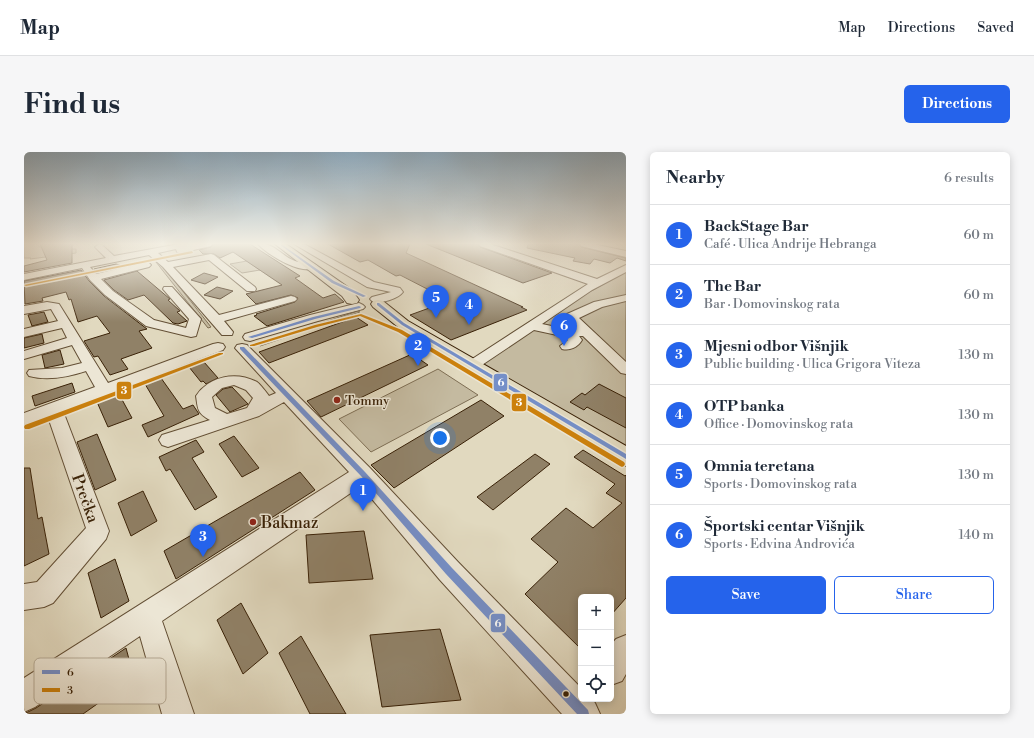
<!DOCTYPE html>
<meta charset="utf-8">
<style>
:root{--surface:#fff;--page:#f6f6f7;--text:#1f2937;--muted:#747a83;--line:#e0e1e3;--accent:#2563eb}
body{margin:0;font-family:"Libre Bodoni",serif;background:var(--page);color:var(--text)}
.controls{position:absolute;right:12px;bottom:12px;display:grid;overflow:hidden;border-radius:6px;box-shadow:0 2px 10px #0003}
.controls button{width:36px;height:36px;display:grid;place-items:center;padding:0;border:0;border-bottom:1px solid var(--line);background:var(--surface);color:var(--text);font:20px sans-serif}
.you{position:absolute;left:416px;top:286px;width:14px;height:14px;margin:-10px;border:3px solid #fff;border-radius:50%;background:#1a73e8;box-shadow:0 0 0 6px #1a73e833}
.badge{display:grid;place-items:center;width:26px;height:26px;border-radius:50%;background:var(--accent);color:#fff;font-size:13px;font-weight:700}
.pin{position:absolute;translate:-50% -33px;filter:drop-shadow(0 1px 2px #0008)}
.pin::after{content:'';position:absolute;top:21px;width:14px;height:12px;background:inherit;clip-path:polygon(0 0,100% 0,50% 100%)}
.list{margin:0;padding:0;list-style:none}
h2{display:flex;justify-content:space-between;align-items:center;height:52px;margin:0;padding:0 16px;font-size:17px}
h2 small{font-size:13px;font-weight:400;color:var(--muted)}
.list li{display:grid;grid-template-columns:26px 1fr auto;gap:12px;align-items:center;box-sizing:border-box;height:60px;padding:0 16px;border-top:1px solid var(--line)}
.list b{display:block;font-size:15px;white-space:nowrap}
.list p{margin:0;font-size:13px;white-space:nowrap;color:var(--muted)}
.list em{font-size:13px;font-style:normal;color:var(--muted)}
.actions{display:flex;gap:8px;padding:12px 16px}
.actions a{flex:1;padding:9px 0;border:1px solid var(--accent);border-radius:6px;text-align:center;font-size:14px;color:var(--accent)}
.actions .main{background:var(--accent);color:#fff}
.icon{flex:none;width:22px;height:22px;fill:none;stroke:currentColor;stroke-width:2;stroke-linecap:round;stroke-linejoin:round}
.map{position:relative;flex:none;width:602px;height:562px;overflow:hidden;border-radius:6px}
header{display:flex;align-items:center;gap:24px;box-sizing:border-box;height:56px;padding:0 20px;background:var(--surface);border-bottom:1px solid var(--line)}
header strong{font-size:19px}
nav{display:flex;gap:22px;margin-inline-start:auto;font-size:14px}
.intro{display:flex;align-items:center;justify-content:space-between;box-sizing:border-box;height:96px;padding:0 24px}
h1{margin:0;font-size:28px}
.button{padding:10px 18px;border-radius:6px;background:var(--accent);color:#fff;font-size:14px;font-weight:700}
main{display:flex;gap:24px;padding:0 24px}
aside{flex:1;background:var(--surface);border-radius:6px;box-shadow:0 2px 10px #0003}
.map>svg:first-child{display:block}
.green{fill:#c4baa0;stroke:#7e6e54}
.building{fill:#908167;stroke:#392107}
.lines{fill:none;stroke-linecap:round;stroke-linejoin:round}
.minor-casing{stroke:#634f35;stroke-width:2}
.major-casing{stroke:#392107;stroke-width:2}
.minor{fill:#ece6d5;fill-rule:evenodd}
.major{fill:#e1d9bf;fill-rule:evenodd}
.bus-1-casing{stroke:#ece6d5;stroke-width:3}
.bus-2-casing{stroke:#ece6d5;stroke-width:3}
.bus-1{fill:#758fc8;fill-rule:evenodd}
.bus-2{fill:#cc810d;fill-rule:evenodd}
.poi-dot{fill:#8f2418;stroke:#ece6d5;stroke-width:1.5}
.bus-dot{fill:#392107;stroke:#ece6d5;stroke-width:1.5}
.labels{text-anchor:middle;stroke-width:3;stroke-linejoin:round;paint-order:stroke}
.poi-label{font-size:13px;fill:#392107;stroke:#ece6d5;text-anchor:start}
.near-street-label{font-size:16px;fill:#392107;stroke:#ece6d5}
.near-poi-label{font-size:16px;fill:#392107;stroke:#ece6d5;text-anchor:start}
.key{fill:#ece6d5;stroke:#b6ab97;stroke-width:1}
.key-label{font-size:11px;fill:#392107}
.line-badge{stroke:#ece6d5;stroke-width:1.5}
.badge-label{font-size:11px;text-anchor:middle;font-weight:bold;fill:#fff}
</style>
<header>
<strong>Map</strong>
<nav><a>Map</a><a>Directions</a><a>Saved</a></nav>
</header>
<div class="intro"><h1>Find us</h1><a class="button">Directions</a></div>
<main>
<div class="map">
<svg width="602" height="562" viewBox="0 0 602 562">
<rect width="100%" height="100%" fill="#e1d9bf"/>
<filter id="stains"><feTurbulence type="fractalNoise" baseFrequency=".005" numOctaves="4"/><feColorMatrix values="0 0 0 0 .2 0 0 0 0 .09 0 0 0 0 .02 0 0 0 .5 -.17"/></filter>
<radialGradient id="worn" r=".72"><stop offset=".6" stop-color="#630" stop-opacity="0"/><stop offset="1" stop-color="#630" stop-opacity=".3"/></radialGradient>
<path class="green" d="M 0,92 L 12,92 L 16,95 L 35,94 L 36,97 L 52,97 L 52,101 L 6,107 L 7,106 L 0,106 Z
M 131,104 L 187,175 L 184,176 L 128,105 Z
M 223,109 L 236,118 L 218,121 L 206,112 Z
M 602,120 L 602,305 L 447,214 C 498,181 548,148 602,120 Z
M 334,159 L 336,160 L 236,194 L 234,192 Z
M 414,217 L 454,243 L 347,300 L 315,267 Z"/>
<path class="building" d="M 16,92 L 48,92 L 48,111 L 0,120 L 0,114 L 23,108 Z
M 189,92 L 226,92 L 276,124 L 271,126 L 299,146 L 311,142 L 320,150 L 243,174 L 230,164 L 233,163 L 232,162 L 271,150 L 274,146 L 267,143 L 232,152 L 222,142 L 258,133 L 209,100 L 196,106 L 190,102 L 179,102 L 175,98 L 187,95 Z
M 304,92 L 386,92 L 382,101 L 499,155 L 497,155 L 503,158 L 427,188 L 386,163 L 422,150 L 406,141 L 409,140 L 376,123 L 372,124 L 344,108 L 336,110 Z
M 402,92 L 454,92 L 456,95 L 528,121 L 499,131 Z
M 504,92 L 555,92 L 557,95 L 602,106 L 602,109 L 593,106 L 586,111 L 570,107 L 566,112 L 549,109 L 551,106 L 503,96 Z
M 92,112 L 99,114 L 73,120 L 70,117 Z
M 57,118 L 65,129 L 80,144 L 123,177 L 115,179 L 128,196 L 97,207 L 104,217 L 86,223 L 74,204 L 70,205 L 60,189 L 86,181 L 73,164 L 54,170 L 47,147 L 45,148 L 42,140 L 18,146 L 19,149 L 1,152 L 0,129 Z
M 113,119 L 146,147 L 144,148 L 156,159 L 153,160 L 163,169 L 154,172 L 149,171 L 120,143 L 104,148 L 90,138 L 80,128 Z
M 180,121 L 194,125 L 181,132 L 167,128 Z
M 193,135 L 209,139 L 196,147 L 180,143 Z
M 20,160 L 24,170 L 8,174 L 4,163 Z
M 332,165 L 344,173 L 245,211 L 235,200 Z
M 18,182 L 20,191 L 0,196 L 0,186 Z
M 36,198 L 40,212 L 21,216 L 18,203 Z
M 388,202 L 404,213 L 297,265 L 283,249 Z
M 180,210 L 194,226 L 182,232 L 179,229 L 177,230 L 165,215 Z
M 137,226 L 159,257 L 169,253 L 175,262 L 124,285 L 118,273 L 140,264 L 121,232 Z
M 48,231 L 51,240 L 11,254 L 8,244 Z
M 575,232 L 602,246 L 602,276 L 563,255 L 560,258 L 546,250 L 558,241 L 561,243 Z
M 208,235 L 224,252 L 206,260 L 192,243 L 199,237 Z
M 95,242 L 108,266 L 84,275 L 73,250 Z
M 457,248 L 480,264 L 370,336 L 347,313 Z
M 73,282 L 92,328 L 71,338 L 53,290 Z
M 210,284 L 235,316 L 218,325 L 195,292 Z
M 172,288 L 180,300 L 168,306 L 193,345 L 171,358 L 146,317 L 142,319 L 135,305 Z
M 559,298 L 601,324 L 602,323 L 602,446 L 587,463 L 587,445 L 557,445 L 557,497 L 501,442 L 534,410 L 507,387 L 542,356 L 569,376 L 598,351 L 582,341 L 591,332 L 550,305 Z
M 511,302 L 526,312 L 469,358 L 453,345 Z
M 0,316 L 6,316 L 14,367 L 18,365 L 25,402 L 0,414 Z
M 276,320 L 291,338 L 152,427 L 140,399 Z
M 119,339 L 133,369 L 107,384 L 94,351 Z
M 340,379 L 349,427 L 285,431 L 282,383 Z
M 91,407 L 105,449 L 77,466 L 64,421 Z
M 217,451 L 244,501 L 219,522 L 193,468 Z
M 416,477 L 437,548 L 358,555 L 346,483 Z
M 277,484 L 322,562 L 286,562 L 255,501 Z
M 102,496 L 110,526 L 59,562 L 0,562 L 12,556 Z"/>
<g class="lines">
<g class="minor-casing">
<path id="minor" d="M 75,92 L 78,93 L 90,104 L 155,92 L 188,92 L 187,94 L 156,101 L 153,100 L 152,97 L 134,101 L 144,110 L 187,102 L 190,103 L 231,135 L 232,137 L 231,139 L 223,139 L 185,108 L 149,115 L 195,163 L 267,144 L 271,145 L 273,147 L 271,149 L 200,169 L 209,180 L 208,183 L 198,183 L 139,115 L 125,103 L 66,115 L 72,122 L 122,110 L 125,111 L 127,113 L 125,115 L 77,127 L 89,139 L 130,168 L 162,176 L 165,167 L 139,137 L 140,135 L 148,135 L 177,167 L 172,184 L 167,185 L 122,174 L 81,143 L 66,128 L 58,116 L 0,128 L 0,122 L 82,106 L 71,95 Z
M 234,92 C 250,90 257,104 271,109 C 278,112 287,108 293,114 C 281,126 242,102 234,92 Z
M 270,92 L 280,92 L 350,130 L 376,136 L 379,140 C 374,147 357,152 348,149 L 346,147 L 348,145 L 367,140 L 343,135 Z
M 455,92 L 466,92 L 573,127 L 602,113 L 602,120 L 568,138 L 518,172 L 537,176 L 551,176 L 541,165 L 543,162 L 570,150 L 602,143 L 602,149 L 578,155 L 555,166 L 602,210 L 602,222 L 597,221 L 559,184 L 555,184 L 558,188 C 554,195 546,199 538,197 L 536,194 L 544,188 L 533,183 L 510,178 L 452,217 L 447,218 L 442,217 L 440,214 L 442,211 L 564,132 L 456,94 Z
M 556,92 L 569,92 L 602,99 L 602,105 L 557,94 Z
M 23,150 L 35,152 L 84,231 L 189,192 L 194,191 L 199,192 L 201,195 L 199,198 L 39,259 L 85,379 L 82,387 L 29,451 L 20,455 L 0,458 L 0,432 L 13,430 L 62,376 L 24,265 L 0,274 L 0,261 L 71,235 L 62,219 C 44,225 24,229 5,224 L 3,221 L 5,218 L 38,216 L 58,211 L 48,193 L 0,207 L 0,199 L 43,186 L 38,176 L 0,185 L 0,177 L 34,169 L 27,157 L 0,162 L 0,154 Z
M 335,151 L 339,153 L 341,155 L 339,157 L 294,169 L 226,189 L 221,188 L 219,185 L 221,182 L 286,163 Z
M 218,192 L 223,193 L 346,316 L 434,410 L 557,536 L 557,547 L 568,547 L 571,551 L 576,562 L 538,562 L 416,428 L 337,334 L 138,469 L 170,562 L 138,562 L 116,484 L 11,555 L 0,560 L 0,526 L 325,320 L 260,250 L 235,264 L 144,295 L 138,293 L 135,288 L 138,283 L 186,268 C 173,261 174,257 172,244 C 185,224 212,219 233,230 C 237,233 242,240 245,244 L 252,241 L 211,196 L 213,193 ZM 210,233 L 222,238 L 229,246 L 223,256 L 203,262 L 191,256 L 188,245 L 198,236 Z
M 602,483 L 602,522 L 598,529 L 587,533 L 587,493 L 592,487 Z"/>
</g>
<g class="major-casing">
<path id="major" d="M 251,92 L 262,92 L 328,138 L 335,148 L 333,151 L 328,152 L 323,151 L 318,144 Z
M 354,148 L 359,149 L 384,169 L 602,294 L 602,314 L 594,311 L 374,175 L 349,155 L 347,152 L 349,149 Z"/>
</g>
<use href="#minor" class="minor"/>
<use href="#major" class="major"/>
<g class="bus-1-casing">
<path id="bus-1" d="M 255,92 L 257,92 L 310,129 L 342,144 L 339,145 L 308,131 Z
M 353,151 L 355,151 L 380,171 L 602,302 L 602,307 L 378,173 L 353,153 Z
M 335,154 L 337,155 L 336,156 L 291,167 L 228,186 L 224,185 L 289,165 Z
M 216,195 L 220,195 L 341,320 L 428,416 L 564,558 L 565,562 L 553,562 L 422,422 L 337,324 L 216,197 Z"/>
</g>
<g class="bus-2-casing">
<path id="bus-2" d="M 168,99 L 169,101 L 2,134 L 0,133 Z
M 337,162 L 378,178 L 600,310 L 601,312 L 600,314 L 598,315 L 596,314 L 374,180 L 336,164 L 293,175 L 230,194 L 226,194 L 226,193 L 291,173 Z
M 195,201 L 199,201 L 199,202 L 5,277 L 1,277 L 0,275 L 1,273 Z"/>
</g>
<use href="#bus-1" class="bus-1"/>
<use href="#bus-2" class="bus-2"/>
</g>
<linearGradient id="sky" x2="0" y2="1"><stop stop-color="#8eaabe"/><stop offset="0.54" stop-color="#f2eee2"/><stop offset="1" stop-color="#f2eee2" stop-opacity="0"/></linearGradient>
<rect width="602" height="170" fill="url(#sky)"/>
<g class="poi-dot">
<circle cx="313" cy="248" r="4"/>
<circle cx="229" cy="370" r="4"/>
</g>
<circle class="bus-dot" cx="542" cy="542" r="3.5"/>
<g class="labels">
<g class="poi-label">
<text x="321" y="253">Tommy</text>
</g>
<g class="near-street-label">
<text transform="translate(62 346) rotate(70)" y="6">Prečka</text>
</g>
<g class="near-poi-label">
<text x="237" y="376">Bakmaz</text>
</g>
</g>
<rect x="10" y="506" width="132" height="46" rx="6" class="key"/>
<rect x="18" y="518" width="18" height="4" fill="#758fc8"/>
<rect x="18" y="536" width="18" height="4" fill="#cc810d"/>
<g class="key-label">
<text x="43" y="524">6</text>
<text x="43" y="542">3</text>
</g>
<g class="line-badge">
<rect x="469" y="221" width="15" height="19" rx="4" fill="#758fc8"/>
<rect x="92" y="229" width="16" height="19" rx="4" fill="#cc810d"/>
<rect x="487" y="241" width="16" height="19" rx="4" fill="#cc810d"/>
<rect x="466" y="461" width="16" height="20" rx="4" fill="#758fc8"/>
</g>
<g class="badge-label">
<text x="477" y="234">6</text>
<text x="100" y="242">3</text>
<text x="495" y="254">3</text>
<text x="474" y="475">6</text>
</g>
<rect width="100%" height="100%" filter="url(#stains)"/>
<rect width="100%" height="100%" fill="url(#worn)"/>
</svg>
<div class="controls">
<button>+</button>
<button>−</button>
<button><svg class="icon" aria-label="locate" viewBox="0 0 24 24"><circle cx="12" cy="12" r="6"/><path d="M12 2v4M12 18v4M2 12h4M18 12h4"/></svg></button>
</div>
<div class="you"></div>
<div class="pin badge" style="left:339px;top:359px">1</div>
<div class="pin badge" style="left:394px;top:214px">2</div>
<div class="pin badge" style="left:179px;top:405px">3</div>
<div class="pin badge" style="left:445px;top:173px">4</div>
<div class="pin badge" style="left:412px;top:166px">5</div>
<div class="pin badge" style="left:540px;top:194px">6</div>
</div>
<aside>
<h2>Nearby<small>6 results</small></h2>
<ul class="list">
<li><span class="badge">1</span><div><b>BackStage Bar</b><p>Café · Ulica Andrije Hebranga</p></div><em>60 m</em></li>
<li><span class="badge">2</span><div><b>The Bar</b><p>Bar · Domovinskog rata</p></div><em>60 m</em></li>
<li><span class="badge">3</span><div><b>Mjesni odbor Višnjik</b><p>Public building · Ulica Grigora Viteza</p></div><em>130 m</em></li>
<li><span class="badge">4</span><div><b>OTP banka</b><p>Office · Domovinskog rata</p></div><em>130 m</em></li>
<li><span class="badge">5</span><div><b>Omnia teretana</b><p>Sports · Domovinskog rata</p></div><em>130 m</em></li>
<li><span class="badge">6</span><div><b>Športski centar Višnjik</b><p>Sports · Edvina Androvića</p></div><em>140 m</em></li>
</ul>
<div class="actions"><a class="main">Save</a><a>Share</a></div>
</aside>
</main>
